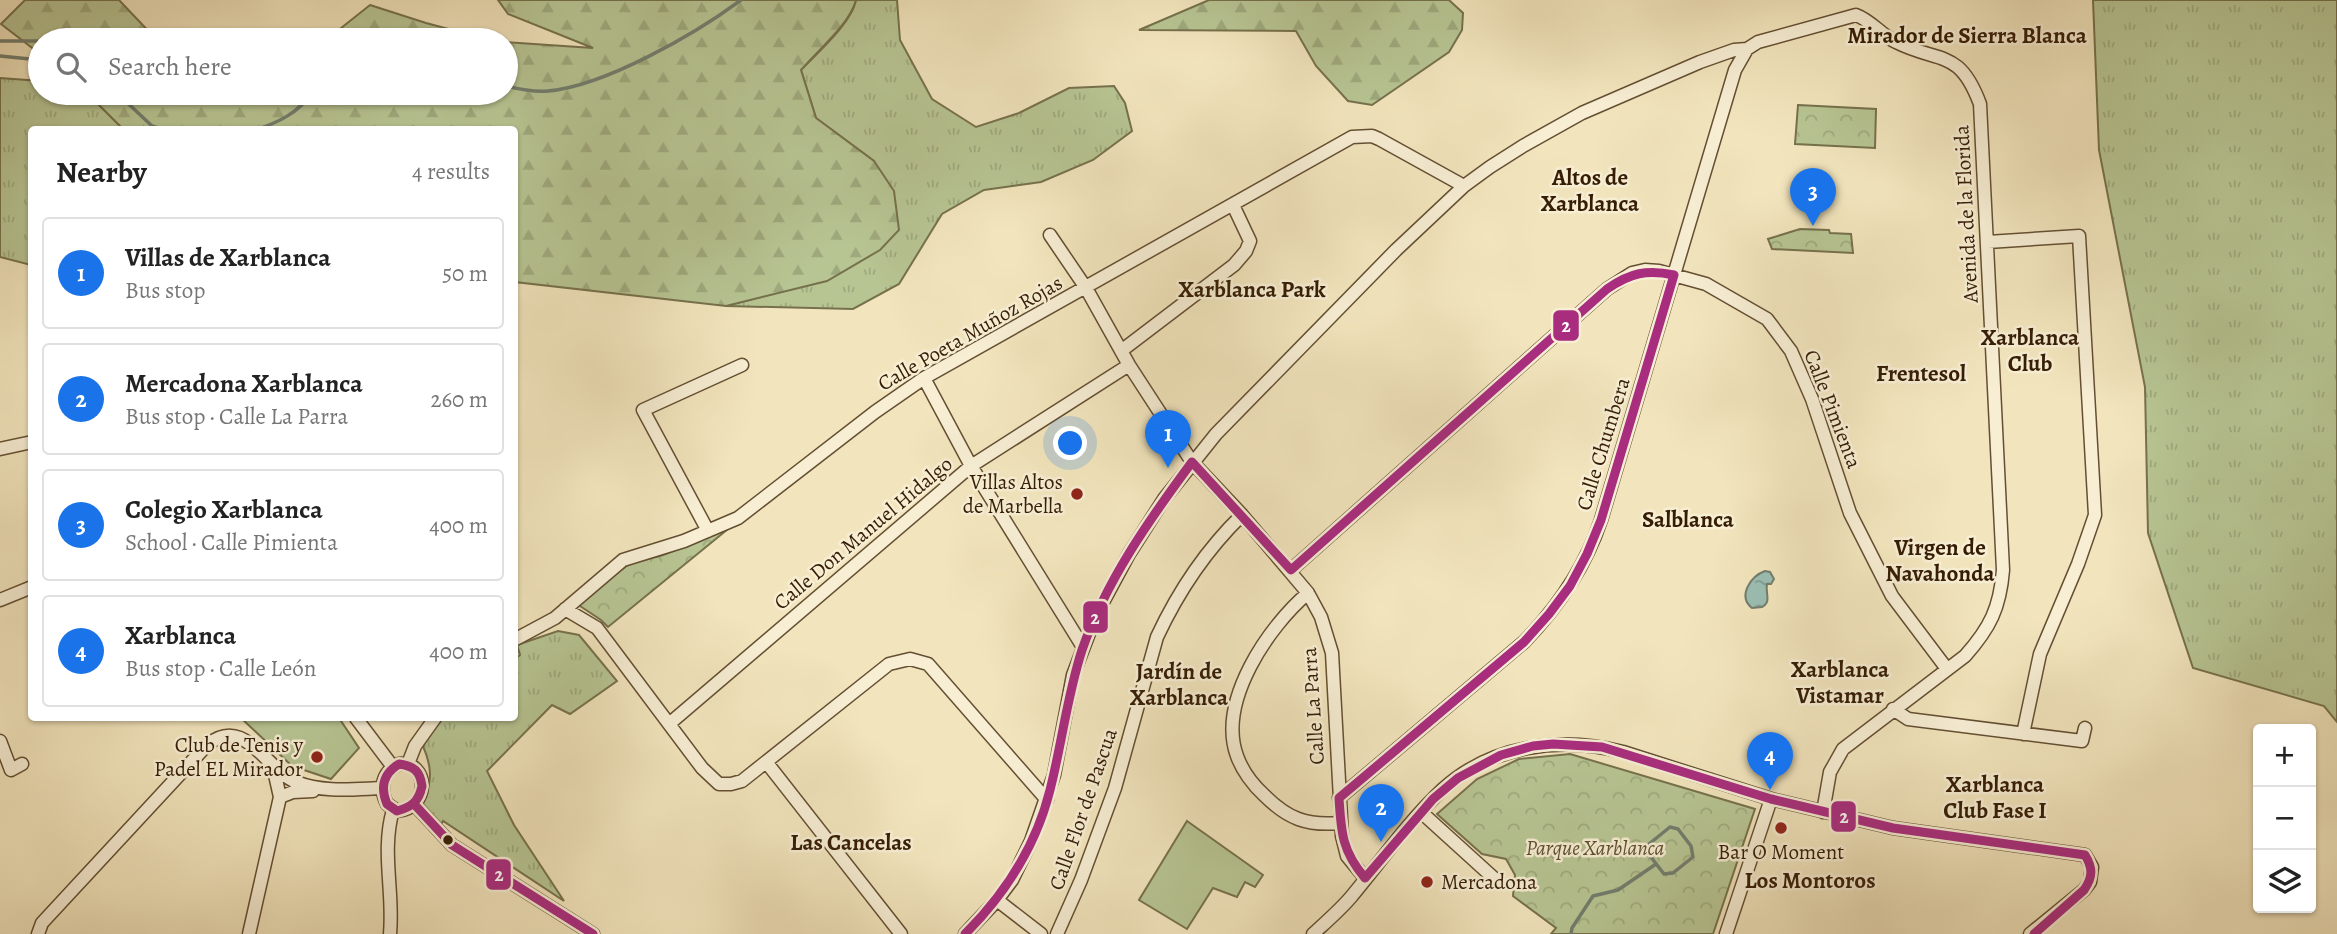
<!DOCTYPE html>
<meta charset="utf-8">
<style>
:root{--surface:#fff;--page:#f2f2f2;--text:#222;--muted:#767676;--line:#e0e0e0;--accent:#1a73e8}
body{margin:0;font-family:Alegreya,serif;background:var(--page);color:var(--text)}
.controls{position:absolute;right:21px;bottom:21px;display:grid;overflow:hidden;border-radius:7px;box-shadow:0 2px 5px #0004}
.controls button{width:63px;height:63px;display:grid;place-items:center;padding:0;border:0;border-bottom:2px solid var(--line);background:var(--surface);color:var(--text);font:35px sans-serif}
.you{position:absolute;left:1071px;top:444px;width:24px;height:24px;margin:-18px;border:5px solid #fff;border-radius:50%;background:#1a73e8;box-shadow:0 0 0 10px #1a73e833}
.badge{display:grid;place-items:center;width:46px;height:46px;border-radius:50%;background:var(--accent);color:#fff;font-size:23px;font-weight:700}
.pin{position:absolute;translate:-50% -58px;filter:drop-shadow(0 2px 4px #0008)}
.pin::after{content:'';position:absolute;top:37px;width:24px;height:21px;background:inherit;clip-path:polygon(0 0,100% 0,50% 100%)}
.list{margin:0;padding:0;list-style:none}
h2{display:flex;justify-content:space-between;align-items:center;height:91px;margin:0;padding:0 28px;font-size:30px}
h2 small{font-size:23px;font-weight:400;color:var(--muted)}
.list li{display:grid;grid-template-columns:46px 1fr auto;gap:21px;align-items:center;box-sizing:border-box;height:112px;margin:0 14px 14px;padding:0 14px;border:2px solid var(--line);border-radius:7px}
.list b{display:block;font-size:26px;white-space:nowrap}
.list p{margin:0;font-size:23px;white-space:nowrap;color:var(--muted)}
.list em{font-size:23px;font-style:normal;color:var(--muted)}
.icon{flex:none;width:38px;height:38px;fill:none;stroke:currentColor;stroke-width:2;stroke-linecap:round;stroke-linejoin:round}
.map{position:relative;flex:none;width:2337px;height:934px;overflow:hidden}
.search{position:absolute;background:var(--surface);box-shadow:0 2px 5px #0004;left:28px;top:28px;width:490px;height:77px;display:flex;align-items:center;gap:18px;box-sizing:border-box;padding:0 24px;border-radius:38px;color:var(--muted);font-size:26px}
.panel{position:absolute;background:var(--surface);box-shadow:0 2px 5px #0004;left:28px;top:126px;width:490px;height:595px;border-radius:7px}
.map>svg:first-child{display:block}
.grass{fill:url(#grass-tufts);stroke:#76714c;stroke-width:2}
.forest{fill:url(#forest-firs);stroke:#76714c;stroke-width:2}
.park{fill:url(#park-crowns);stroke:#76714c;stroke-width:2}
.pitch{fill:#b7c593;stroke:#76714c;stroke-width:2}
.water{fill:url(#water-ripples);stroke:#727e6e;stroke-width:2}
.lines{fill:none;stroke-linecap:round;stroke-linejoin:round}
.stream{stroke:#727e6e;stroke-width:3.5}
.minor-casing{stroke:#644f32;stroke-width:15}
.minor{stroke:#f7eed4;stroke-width:12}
.bus-1-casing{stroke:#f7eed4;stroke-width:14}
.bus-1{stroke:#a92d7f;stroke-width:9}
.poi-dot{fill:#8f2418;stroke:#f7eed4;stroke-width:2.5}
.bus-dot{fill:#351d04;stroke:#f7eed4;stroke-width:2.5}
.labels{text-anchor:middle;stroke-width:5;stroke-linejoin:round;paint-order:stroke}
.street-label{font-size:21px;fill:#351d04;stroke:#f7eed4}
.poi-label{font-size:21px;fill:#351d04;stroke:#f7eed4;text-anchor:end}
.park-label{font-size:21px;font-style:italic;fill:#5c4f2f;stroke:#f7eed4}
.neighbourhood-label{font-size:23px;font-weight:bold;fill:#351d04;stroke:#f7eed4}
.line-badge{stroke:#f7eed4;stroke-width:2.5}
.badge-label{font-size:19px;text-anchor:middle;font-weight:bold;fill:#fff}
</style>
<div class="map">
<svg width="2337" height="934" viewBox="0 0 2337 934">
<defs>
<pattern id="grass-tufts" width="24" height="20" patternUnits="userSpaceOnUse" patternTransform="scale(1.75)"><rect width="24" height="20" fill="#b7c593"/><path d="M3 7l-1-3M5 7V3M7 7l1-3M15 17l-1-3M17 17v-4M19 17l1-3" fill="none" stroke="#9ea97d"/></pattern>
<pattern id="forest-firs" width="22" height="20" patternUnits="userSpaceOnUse" patternTransform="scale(1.75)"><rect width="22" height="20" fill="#b7c593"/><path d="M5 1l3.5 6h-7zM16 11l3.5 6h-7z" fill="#9ea97d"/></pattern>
<pattern id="park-crowns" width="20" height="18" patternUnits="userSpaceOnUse" patternTransform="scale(1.75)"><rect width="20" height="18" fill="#b7c593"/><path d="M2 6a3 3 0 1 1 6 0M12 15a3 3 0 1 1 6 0" fill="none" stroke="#9ea97d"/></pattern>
<pattern id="water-ripples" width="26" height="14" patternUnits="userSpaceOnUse" patternTransform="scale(1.75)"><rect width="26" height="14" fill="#9bbfb4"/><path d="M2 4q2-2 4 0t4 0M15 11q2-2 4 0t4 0" fill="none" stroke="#7f9b90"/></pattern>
</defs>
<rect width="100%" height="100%" fill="#f2e5bd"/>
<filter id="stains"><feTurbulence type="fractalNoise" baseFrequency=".00286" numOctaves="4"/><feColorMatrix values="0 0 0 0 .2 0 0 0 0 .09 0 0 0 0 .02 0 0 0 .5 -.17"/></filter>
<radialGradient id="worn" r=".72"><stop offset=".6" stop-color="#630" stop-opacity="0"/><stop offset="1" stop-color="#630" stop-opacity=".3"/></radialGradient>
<path class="grass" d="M 856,0 L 897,0 L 900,40 L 932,99 L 976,127 L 1019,113 L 1069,88 L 1114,86 L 1125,103 L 1132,131 L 1093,160 L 1041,182 L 984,190 L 942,214 L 899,284 L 853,309 L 726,306 L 827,280 L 874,161 L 816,118 L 801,70 C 818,52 851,24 856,0 Z
M 2093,0 L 2337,0 L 2337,722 L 2324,706 L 2193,668 L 2148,533 L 2145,387 L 2099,150 Z
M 0,78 L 40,81 L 40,93 L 87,93 L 123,129 L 32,130 L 31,265 L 0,257 Z
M 558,631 L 579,635 L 617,681 L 570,714 L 552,705 L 487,771 L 514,825 L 564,901 L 443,821 L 439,828 L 422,803 C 433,782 432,767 423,746 L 440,718 L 514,718 L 515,659 L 520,655 L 517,645 Z"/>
<path class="forest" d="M 25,0 L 119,0 L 157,40 L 40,40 L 40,54 L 1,24 Z
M 498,0 L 856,0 C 850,24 817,51 801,70 L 816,118 L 874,161 L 894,191 L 899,230 L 880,250 L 827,281 L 726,306 L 515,282 L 514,130 L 123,129 L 87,93 L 214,93 L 258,104 L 281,93 L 506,93 L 506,42 L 593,48 L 508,14 Z
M 1209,0 L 1449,0 L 1463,13 L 1462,30 L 1449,52 L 1372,105 L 1348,101 L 1316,66 L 1296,31 L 1139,30 Z
M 370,5 L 426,23 L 490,40 L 326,40 Z"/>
<path class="park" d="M 1798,105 L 1876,109 L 1875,148 L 1795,144 Z
M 1800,229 L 1829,230 L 1830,233 L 1851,234 L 1853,253 L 1772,249 L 1768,239 Z
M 728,529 L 608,627 L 601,620 L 577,604 L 629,564 L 663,555 Z
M 1570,754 L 1755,809 L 1713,934 L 1551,934 L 1556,928 L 1513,896 L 1515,875 L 1506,859 L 1482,854 L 1437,814 L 1477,779 L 1519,759 Z"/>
<path class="pitch" d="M 241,718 L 339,718 L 359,748 L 331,779 L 292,766 Z
M 1187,821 L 1263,875 L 1255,887 L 1245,882 L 1237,897 L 1213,888 L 1187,929 L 1139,900 Z"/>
<path class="water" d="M 1765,571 L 1770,572 L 1774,579 L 1771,584 L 1767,584 C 1765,593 1772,602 1762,607 L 1752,608 C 1737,596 1751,576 1765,571 Z"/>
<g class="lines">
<path class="stream" d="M 356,40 C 372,32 387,31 402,40
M 0,41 L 40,41
M 0,56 L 40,60
M 506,86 C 518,89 536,92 548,91 C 605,86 695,34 741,0
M 117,93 L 152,126 L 164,130
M 255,130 C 277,123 299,113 311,93
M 1670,827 L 1678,829 L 1691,846 L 1693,857 L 1673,873 L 1664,874 L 1647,852 L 1649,844 Z
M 1571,934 L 1572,928 L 1593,896 L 1618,890 L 1656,864"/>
<g class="minor-casing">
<path id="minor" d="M 1050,235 L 1086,288 L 1129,365 L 1192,462 L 1242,515 L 1308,593 L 1321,617 L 1332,653 L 1342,836 L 1347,856 L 1365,878
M 1988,242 L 2079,236 L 2095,515 L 2078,564 L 2040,654 L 2023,734
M 1121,351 L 1234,265 L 1246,251 L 1250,241 L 1233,205
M 924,378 L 971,466 L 1083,647
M 0,449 L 32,442
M 708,531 L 643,410 L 742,365
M 1291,570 L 1607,289 L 1632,273 L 1645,270 L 1659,271 L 1706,284 L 1767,319 L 1791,351 L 1812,399 L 1850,513 L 1892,596 L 1947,669
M 1308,593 C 1269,626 1217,701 1237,756 C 1242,770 1253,785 1264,795 C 1288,819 1307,826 1340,823
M 0,600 L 32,587
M 565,609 L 597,628 L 702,768 L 719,784 L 731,784 L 742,781 L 889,664 L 910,659 L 928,664 L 1047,800
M 514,640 L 555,618 L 623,560 L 684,541 L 738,518 L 875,412 L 924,378 L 1352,137 L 1372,136 L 1379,139 L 1464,186
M 1893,709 L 1908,719 L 2082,741 L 2085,728
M 356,718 L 393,767
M 669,724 L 971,466 L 1129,365
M 0,741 L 11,770 L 22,764
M 767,763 L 901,934
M 399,764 C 430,761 430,809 397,811 L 387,804 C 379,788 382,772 399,764 Z
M 408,764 L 415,746 L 435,718
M 280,797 L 293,792 L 313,791
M 1339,798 L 1524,642 C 1559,606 1585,568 1601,520 L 1735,70 L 1747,49
M 414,804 L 452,845 L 593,934
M 1421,812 L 1497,881
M 997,900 L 1041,934
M 38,934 L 42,923 L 207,745 C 245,714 265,769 296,782 C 323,793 354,789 382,788
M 249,934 L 280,797 L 273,766
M 390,934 C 394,892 381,851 393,810
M 965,934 L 997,900 L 1012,880 L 1031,841 L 1054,775 L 1073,675 L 1096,615 L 1129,554 L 1164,499 L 1216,434 L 1396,250 L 1464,186 L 1490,167 L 1523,146 L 1582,113 L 1700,62 L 1734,50 L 1747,49 L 1758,42 L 1856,15 C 1872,21 1881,35 1896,42 C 1940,64 1959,48 1980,104 L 2003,570 C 2000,608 1990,628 1965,656 L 1843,749 L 1830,772 L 1823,812
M 1057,934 L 1081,880 L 1115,788 L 1157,637 C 1178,592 1207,549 1242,515
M 1313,934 C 1326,922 1340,910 1351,897 C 1381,861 1408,822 1442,790 C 1491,745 1560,736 1623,752 L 1771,799 L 1893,828 L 2085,855 L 2092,867 L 2090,882 L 2084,890 L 2030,934
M 1726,934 L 1771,799"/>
</g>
<use href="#minor" class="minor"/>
<g class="bus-1-casing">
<path id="bus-1" d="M 399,764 C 414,766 420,771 422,786 C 419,801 412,807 397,811 L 387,804 C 380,787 383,774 399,764 Z
M 414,804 L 452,845 L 593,934
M 965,934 C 1006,893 1036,846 1050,790 C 1062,743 1067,696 1082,650 C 1106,581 1149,520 1192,462 L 1291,570 L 1607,289 C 1630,273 1647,269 1674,275 L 1601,520 L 1587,554 L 1570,586 L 1549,614 L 1524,642 L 1339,798 C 1341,832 1342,851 1365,878 L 1433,799 L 1458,778 L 1501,755 L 1533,746 L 1553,744 L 1602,747 L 1771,799 L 1893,828 L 2085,855 C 2093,868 2093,877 2084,890 L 2034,934"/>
</g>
<use href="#bus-1" class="bus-1"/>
</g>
<g class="poi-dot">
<circle cx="1077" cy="494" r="7"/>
<circle cx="317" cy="757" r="7"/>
<circle cx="1781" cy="828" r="7"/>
<circle cx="1427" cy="882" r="7"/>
</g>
<circle class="bus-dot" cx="448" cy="840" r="6"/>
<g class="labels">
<g class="street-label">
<text transform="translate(1966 214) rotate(-93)" y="7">Avenida de la Florida</text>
<text transform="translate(970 333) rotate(-30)" y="7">Calle Poeta Muñoz Rojas</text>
<text transform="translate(1833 409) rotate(69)" y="7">Calle Pimienta</text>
<text transform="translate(1603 444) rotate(-73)" y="7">Calle Chumbera</text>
<text transform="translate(863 533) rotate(-40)" y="7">Calle Don Manuel Hidalgo</text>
<text transform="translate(1313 706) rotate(-94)" y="7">Calle La Parra</text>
<text transform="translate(1083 809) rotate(-71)" y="7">Calle Flor de Pascua</text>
</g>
<g class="poi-label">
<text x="1063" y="489">Villas Altos<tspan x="1063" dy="24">de Marbella</tspan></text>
<text x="303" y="752">Club de Tenis y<tspan x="303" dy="24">Padel EL Mirador</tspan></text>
<text x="1781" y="859" text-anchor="middle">Bar O Moment</text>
<text x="1441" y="889" text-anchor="start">Mercadona</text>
</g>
<g class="park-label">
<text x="1595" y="855">Parque Xarblanca</text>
</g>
<g class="neighbourhood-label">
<text x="1967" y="43">Mirador de Sierra Blanca</text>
<text x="1590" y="185">Altos de<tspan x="1590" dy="26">Xarblanca</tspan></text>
<text x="1252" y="297">Xarblanca Park</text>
<text x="2030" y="345">Xarblanca<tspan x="2030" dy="26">Club</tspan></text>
<text x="1921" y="381">Frentesol</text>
<text x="1688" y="527">Salblanca</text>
<text x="1940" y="555">Virgen de<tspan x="1940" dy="26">Navahonda</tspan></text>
<text x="1840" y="677">Xarblanca<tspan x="1840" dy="26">Vistamar</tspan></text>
<text x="1179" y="679">Jardín de<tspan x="1179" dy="26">Xarblanca</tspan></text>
<text x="1995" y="792">Xarblanca<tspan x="1995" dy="26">Club Fase I</tspan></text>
<text x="851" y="850">Las Cancelas</text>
<text x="1810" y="888">Los Montoros</text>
</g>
</g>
<g class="line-badge">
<rect x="1552" y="309" width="28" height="33" rx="7" fill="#a92d7f"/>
<rect x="1082" y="600" width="27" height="34" rx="7" fill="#a92d7f"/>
<rect x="1830" y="800" width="27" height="33" rx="7" fill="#a92d7f"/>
<rect x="485" y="858" width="27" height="33" rx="7" fill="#a92d7f"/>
</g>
<g class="badge-label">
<text x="1566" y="332">2</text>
<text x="1095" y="624">2</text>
<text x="1844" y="823">2</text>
<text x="499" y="881">2</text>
</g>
<rect width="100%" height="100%" filter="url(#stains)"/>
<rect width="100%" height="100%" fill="url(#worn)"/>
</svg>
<div class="controls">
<button>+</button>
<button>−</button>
<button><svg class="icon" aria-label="layers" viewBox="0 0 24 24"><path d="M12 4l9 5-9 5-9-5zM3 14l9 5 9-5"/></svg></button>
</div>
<div class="you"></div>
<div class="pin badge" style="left:1168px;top:468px">1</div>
<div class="pin badge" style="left:1381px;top:842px">2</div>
<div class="pin badge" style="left:1813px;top:226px">3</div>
<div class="pin badge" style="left:1770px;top:790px">4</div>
<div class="search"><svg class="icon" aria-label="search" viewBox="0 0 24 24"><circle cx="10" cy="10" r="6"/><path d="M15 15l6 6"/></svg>Search here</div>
<section class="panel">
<h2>Nearby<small>4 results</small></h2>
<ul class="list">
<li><span class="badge">1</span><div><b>Villas de Xarblanca</b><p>Bus stop</p></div><em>50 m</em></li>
<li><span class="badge">2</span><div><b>Mercadona Xarblanca</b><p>Bus stop · Calle La Parra</p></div><em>260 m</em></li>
<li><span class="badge">3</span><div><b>Colegio Xarblanca</b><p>School · Calle Pimienta</p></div><em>400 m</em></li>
<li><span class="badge">4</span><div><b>Xarblanca</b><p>Bus stop · Calle León</p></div><em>400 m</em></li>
</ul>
</section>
</div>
